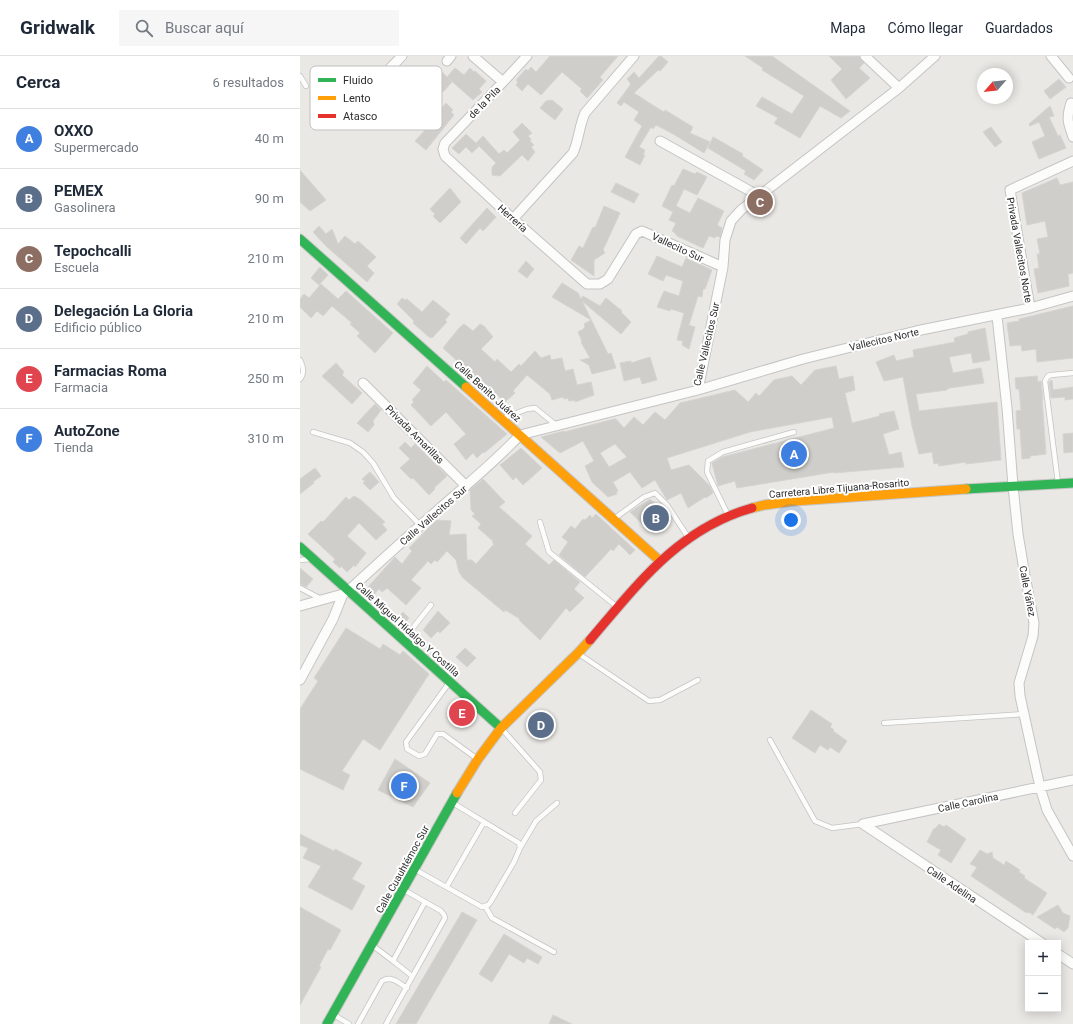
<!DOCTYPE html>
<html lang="es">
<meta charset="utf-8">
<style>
:root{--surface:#fff;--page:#f6f6f7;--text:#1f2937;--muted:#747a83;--line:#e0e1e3;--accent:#1a73e8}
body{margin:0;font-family:Roboto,sans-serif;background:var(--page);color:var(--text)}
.controls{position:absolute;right:12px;bottom:12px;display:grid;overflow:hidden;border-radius:0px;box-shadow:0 2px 10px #0003}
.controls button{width:36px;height:36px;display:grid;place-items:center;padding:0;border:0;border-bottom:1px solid var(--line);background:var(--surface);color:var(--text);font:20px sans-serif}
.compass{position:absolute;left:677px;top:12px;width:36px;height:36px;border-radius:50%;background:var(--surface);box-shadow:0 2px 10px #0003;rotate:242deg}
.you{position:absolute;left:491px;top:464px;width:14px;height:14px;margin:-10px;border:3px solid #fff;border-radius:50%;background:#1a73e8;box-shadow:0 0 0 6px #1a73e833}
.badge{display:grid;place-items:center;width:26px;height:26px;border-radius:50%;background:var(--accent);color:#fff;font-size:13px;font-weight:700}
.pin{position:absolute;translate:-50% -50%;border:2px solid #fff;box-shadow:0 1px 4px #0006}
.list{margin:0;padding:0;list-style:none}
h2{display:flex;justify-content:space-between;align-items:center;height:52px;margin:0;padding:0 16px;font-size:17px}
h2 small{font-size:13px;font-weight:400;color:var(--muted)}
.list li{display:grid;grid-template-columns:26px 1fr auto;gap:12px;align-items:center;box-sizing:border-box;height:60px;padding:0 16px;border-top:1px solid var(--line)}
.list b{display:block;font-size:15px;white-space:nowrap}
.list p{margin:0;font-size:13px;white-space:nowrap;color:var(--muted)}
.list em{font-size:13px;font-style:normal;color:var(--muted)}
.icon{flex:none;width:22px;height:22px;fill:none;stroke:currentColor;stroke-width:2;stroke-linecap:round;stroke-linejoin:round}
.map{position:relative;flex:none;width:773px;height:968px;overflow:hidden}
header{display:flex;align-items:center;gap:24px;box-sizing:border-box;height:56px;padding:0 20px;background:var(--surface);border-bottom:1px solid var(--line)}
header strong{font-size:19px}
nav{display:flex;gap:22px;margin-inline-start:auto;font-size:14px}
.search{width:280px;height:36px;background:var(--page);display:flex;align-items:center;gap:10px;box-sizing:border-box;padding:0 14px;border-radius:0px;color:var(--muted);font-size:15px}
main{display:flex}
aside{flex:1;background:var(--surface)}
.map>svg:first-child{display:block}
.building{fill:#cfceca;stroke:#d5d4d0;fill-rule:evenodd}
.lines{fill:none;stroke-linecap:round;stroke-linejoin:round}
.lane-casing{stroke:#c4c4c4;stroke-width:6}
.street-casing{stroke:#c4c4c4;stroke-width:11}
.fast-casing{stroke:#c4c4c4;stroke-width:11}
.slow-casing{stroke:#c4c4c4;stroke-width:11}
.jam-casing{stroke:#c4c4c4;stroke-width:11}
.lane{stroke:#fcfcfb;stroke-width:4.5}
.street{stroke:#fcfcfb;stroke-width:9}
.fast{stroke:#30b455;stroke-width:9}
.slow{stroke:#ff9f0a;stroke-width:9}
.jam{stroke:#e5322d;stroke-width:9}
.labels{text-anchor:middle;stroke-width:4;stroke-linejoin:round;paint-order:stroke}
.street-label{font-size:10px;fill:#2d2d2d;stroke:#fff}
.key{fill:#fff;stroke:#c0c0c0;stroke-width:1}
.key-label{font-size:11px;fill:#2d2d2d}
</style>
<header>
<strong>Gridwalk</strong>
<div class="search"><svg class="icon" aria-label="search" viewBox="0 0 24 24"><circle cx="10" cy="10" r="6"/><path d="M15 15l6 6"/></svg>Buscar aquí</div>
<nav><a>Mapa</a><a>Cómo llegar</a><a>Guardados</a></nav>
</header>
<main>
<aside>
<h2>Cerca<small>6 resultados</small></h2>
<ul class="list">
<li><span class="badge" style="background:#3f7fe0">A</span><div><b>OXXO</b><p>Supermercado</p></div><em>40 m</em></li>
<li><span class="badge" style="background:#5c6f8a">B</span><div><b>PEMEX</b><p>Gasolinera</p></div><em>90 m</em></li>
<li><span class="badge" style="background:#8d6e63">C</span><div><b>Tepochcalli</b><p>Escuela</p></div><em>210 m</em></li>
<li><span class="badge" style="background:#5c6f8a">D</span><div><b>Delegación La Gloria</b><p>Edificio público</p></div><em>210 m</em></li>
<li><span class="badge" style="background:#e0444e">E</span><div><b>Farmacias Roma</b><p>Farmacia</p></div><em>250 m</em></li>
<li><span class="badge" style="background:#3f7fe0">F</span><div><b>AutoZone</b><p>Tienda</p></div><em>310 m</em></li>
</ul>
</aside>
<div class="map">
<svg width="773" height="968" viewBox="0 0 773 968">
<rect width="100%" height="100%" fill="#eae8e4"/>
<path class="building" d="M 250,0 L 318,0 L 300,21 L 303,24 L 287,42 L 280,35 L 282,33 L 262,16 L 241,39 L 228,28 L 222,35 L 216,29 L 218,26 L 216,24 L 226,13 L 228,15 L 231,11 L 236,16 Z
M 359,0 L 361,0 L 368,6 L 360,15 L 358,14 L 334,37 L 351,48 L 364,56 L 365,54 L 393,71 L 390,77 L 410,86 L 404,97 L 375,79 L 356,69 L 353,73 L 351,71 L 339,91 L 345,94 L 343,99 L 345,99 L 340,109 L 325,101 L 342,70 L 334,64 L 339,56 L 324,46 L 321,50 L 317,47 L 331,28 L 327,23 L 334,16 L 339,22 Z
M 445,0 L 472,0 L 550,55 L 541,62 L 520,50 L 500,82 L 474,67 L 478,62 L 456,50 L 462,41 L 492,58 L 504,40 L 462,14 L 463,12 Z
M 529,0 L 559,0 L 561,4 L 564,7 L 559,12 L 570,22 L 546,43 L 531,24 L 542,13 Z
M 155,12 L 164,19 L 170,12 L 174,16 L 175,15 L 186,25 L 179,33 L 182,36 L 173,44 L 147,21 Z
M 140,14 L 152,26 L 143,36 L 130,25 Z
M 759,23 L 766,31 L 750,43 L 744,35 Z
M 252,44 L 263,53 L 255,64 L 240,52 L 246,45 Z
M 146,47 L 153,54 L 151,56 L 154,59 L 126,94 L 115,85 L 126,73 L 125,72 Z
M 750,50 L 754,60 L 749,61 L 758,80 L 760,79 L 766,92 L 739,103 L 732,86 L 745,80 L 739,66 L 730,70 L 729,68 Z
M 222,67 L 232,77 L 228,80 L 231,83 L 230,85 L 234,89 L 231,91 L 235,96 L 228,105 L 222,99 L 200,120 L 192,119 L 192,111 L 196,107 L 176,87 L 183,80 L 199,98 L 204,94 L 207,97 L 220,84 L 213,76 Z
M 691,71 L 702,86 L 695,91 L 683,76 Z
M 166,78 L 179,90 L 172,97 L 166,91 L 159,98 L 152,92 Z
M 413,81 L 443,98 L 442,100 L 463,114 L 454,124 L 444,118 L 446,115 L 408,92 Z
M 383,113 L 395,118 L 397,116 L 407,121 L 397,139 L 384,133 L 376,150 L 390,157 L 398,142 L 424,155 L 417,169 L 422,172 L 420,181 L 416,180 L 415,182 L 409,180 L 403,192 L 377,180 L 375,177 L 372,175 L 376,167 L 369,164 L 373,156 L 362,150 L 372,129 L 374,130 Z
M 0,114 L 26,144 L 10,155 L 0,146 Z
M 757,122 L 760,129 L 773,126 L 773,217 L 768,218 L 769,230 L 738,237 L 734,213 L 739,212 L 737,198 L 740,198 L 737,183 L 748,181 L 745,165 L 727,169 L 722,137 Z
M 316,127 L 339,138 L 334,147 L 311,136 Z
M 150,132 L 161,146 L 140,167 L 133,160 L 135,158 L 130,153 Z
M 304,150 L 320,157 L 303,194 L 305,197 L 294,204 L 294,220 L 271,204 L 279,190 L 283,192 L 293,171 L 295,172 Z
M 187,152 L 196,161 L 183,175 L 180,172 L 166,188 L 160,182 Z
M 19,170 L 26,178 L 32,173 L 38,188 L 45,180 L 55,188 L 58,185 L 76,201 L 67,210 L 74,217 L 67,226 L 26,190 L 13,176 Z
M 357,200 L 382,211 L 386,202 L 412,214 L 405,233 L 403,233 L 402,241 L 398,240 L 389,269 L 395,271 L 389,293 L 382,289 L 383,285 L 377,284 L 384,257 L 371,253 L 370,255 L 357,251 L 364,235 L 379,240 L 383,225 L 366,219 L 363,225 L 348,218 Z
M 226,205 L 234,213 L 227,222 L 218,215 Z
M 20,211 L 28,219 L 19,229 L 11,222 Z
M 262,227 L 278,237 L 281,243 L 283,240 L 300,250 L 306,242 L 322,255 L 321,256 L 331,266 L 321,278 L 282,245 L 308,298 L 311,297 L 316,312 L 292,318 L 289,309 L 280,304 L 290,302 L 281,286 L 282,285 L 278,276 L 285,272 L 284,268 L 291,264 L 252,241 Z
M 21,228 L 38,243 L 46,235 L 93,277 L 75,297 L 57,280 L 60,277 L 50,268 L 52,267 L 32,250 L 23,260 L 17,255 L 11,262 L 0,251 L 0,243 L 4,238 L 9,242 Z
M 102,242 L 105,244 L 107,243 L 122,256 L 133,244 L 150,258 L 145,264 L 147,266 L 132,282 L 129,281 L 113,267 L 114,265 L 97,248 Z
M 773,250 L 773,302 L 737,306 L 736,293 L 722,295 L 721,289 L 710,290 L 707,267 L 719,265 L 719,263 Z
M 164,268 L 173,275 L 180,268 L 184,270 L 193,281 L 181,293 L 195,306 L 197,303 L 211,316 L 219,308 L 221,310 L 235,295 L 241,302 L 250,299 L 251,304 L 262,302 L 265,315 L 273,313 L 277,329 L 291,326 L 294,339 L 275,346 L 275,344 L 269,345 L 268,342 L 264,343 L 263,341 L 252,344 L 250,338 L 227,319 L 213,335 L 215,337 L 205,346 L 179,322 L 178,324 L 143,292 L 159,272 Z
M 685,272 L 690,304 L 673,307 L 671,297 L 649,301 L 653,317 L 681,312 L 684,327 L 650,332 L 647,333 L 647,334 L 616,338 L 619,355 L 697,346 L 701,404 L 666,408 L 666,406 L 639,410 L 638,407 L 634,408 L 632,396 L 619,398 L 612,370 L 603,321 L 584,325 L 576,306 L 594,299 L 596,305 L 614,301 L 613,294 L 655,286 L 654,282 L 668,278 L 668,276 Z
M 350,301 L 357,324 L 342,328 L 340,321 L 324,325 L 320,307 L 331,305 L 331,307 Z
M 36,307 L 44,316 L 42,319 L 62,337 L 52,348 L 22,320 Z
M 127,310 L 144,326 L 146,324 L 207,378 L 184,397 L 183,396 L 177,402 L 173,397 L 166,404 L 154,388 L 166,378 L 146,356 L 131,370 L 111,349 L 114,346 L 112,344 L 121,334 L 113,327 Z
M 536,310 L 539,323 L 553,320 L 555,334 L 545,337 L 552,367 L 580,360 L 579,358 L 594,355 L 599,373 L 583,378 L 589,399 L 601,396 L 604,411 L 534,417 L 534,416 L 437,432 L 435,425 L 418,430 L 412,407 L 422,401 L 534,372 L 532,361 L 450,376 L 367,402 L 371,414 L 389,409 L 410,430 L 413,437 L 406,442 L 405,441 L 388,452 L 381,437 L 367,444 L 355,424 L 342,432 L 330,416 L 313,426 L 318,435 L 316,436 L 317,438 L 308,441 L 292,426 L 285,410 L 294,405 L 283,385 L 260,397 L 241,381 L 264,375 L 264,376 L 314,363 L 316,363 L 324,372 L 334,361 L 343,369 L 355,356 L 365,364 L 380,347 L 435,334 L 448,346 L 456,337 L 459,340 L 474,324 L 492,320 L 501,329 L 515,314 ZM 315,388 L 327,401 L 309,411 L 300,397 Z
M 737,320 L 738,326 L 741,325 L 743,343 L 742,343 L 746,398 L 730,400 L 730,402 L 722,403 L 720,373 L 717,373 L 716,355 L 721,354 L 719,333 L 716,333 L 715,322 Z
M 752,324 L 753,334 L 773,331 L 773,343 L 765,344 L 765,341 L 751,342 L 749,326 Z
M 75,348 L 81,354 L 73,365 L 74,369 L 68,376 L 57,367 Z
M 773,377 L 773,396 L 764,397 L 763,378 Z
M 105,386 L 111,392 L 115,388 L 147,420 L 134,432 L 135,433 L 129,439 L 113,422 L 111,423 L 100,412 L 110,403 L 99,392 Z
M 221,392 L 242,412 L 223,429 L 216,421 L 213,424 L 200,409 Z
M 15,412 L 21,420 L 13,426 L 14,427 L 0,438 L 0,423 Z
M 70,416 L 79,426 L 70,434 L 63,427 L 65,425 L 62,423 Z
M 183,423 L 205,446 L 199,451 L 232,480 L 225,488 L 249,509 L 254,504 L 280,526 L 274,533 L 284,542 L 270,556 L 266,552 L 240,584 L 219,564 L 220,563 L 205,554 L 204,556 L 163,522 L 159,516 L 156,504 L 147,495 L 137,506 L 135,504 L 131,508 L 128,505 L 111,524 L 121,532 L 106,549 L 87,532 L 82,536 L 79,533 L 70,543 L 65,538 L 69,533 L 68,531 L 95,501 L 102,508 L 112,495 L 109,492 L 136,464 L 151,465 L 149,479 L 166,478 L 167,504 L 172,504 L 176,508 L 194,488 L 192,486 L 193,485 L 178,472 L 181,468 L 172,460 L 175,458 L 171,454 L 170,434 Z
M 54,440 L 61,444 L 85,466 L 82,468 L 87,474 L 76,484 L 59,467 L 47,480 L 66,497 L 55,511 L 54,509 L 47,516 L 41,510 L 40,512 L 33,506 L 35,503 L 8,478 L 21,465 L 23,466 L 46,441 L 49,444 Z
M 350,443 L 369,461 L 350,475 L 330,456 Z
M 296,458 L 335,494 L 330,499 L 319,488 L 313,495 L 311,493 L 285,521 L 259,499 L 268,486 L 262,481 L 271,470 L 275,473 L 283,463 L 285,464 L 290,459 L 292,462 Z
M 0,512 L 13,523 L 6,531 L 0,528 Z
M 138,555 L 150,567 L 140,577 L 138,575 L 131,582 L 123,574 Z
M 103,556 L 109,562 L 104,568 L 97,563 Z
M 46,572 L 80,593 L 83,588 L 100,599 L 103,595 L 129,618 L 80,694 L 63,683 L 42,715 L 50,719 L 43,734 L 0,713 L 0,653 L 18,625 L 14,622 Z
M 165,592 L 176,602 L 167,611 L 156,601 Z
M 511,654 L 532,668 L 530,671 L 534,674 L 533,675 L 547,685 L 539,697 L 530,691 L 528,694 L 520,689 L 515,697 L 492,682 Z
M 95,703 L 130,727 L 113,751 L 78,734 Z
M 639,768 L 644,771 L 646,769 L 666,783 L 651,807 L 638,799 L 641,794 L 627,786 L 634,772 L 635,773 Z
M 0,778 L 34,795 L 35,793 L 62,807 L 52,823 L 65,830 L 52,854 L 8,831 L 21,810 L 3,802 L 8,792 L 0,789 Z
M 680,794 L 687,798 L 692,796 L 693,802 L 704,809 L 706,805 L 720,814 L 719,816 L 725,820 L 724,822 L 747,837 L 733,859 L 729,856 L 729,857 L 725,856 L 671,820 L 677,811 L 670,808 Z
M 758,849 L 763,857 L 770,860 L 768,872 L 764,876 L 757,871 L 755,873 L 737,861 Z
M 0,851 L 41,874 L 30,894 L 28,893 L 19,910 L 21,911 L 0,949 Z
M 162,856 L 177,864 L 137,932 L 116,968 L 96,968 Z
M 204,878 L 242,901 L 238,908 L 227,902 L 224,907 L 209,898 L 192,926 L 179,918 Z
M 253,959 L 272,968 L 249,968 Z"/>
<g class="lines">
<g class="lane-casing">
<path id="lane" d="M 0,20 L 6,30
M 0,304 C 3,310 5,317 0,323
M 204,362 L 227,353 L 235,352 L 256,369
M 13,376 L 50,387 L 63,396 L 73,407 L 94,442 L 120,469
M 758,427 L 745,325 L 748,320 L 751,319 L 773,317
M 428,459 L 407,416 L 408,405 L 423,396 L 494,376
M 315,462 L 344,441 L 355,437 L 367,449 L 388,481
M 240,466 L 249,496 L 316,550
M 0,504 L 10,503
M 0,532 L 21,543
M 104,583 L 131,549
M 279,598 L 349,645 L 360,644 L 398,624
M 149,627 L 106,686 L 107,693 L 119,700 L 125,698 L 137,678 L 143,678 L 176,702
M 584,667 L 724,658
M 202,673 L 240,716 L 241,724 L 215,757
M 470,684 L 515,765 L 532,772 L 563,768
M 220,792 L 236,765 L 257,747
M 116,814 L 182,851 L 188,849 L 190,847 L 214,806 L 220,792 L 219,787 L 153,747
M 147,830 L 184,766
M 185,850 L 192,862 L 254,896
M 72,889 L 93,905
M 112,920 L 93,905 L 125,846
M 34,959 L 49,968
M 58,968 L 82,925 C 91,919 99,927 107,932
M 86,968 L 145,862 L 144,859 L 141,855 L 104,834"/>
</g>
<g class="street-casing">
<path id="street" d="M 173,0 L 203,26
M 227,0 L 203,26 L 145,87 L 143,93 L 145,100 L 213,163 L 287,228 L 300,228 L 308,223 L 336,178 L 342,175 L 423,211
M 565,0 L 599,32
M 751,0 L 769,22
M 147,5 L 151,0
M 61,42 L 102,0
M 771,47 C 766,62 768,67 773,81
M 360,85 L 459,140
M 213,163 L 273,97 C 279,84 279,70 285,57 L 334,0
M 730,252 L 710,134 L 773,105
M 697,260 L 707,352 L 713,430 L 718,478 L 724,514 L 734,567 L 733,580 L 719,627 L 720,640 L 740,731 L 747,754 L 773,800
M 63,327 L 166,430
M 398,334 L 423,211 L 425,184 L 431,165 L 441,154 L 599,32 L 635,0
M 0,550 L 43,538
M 0,624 L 33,563 L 43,538 L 48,535 C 72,513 96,491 121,469 C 154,439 190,411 220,379 L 398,334 L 503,303 L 616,275 L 730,252 L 773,240
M 563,768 L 773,724
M 563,768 L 742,887
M 758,898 L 773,908"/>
</g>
<g class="fast-casing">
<path id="fast" d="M 0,183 L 166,331
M 666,433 L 773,427
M 0,491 L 201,672
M 27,968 L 157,737"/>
</g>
<g class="slow-casing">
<path id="slow" d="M 166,331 L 360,505
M 452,452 L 464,449 L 495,445 L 666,433
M 157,737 L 178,703 L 201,672 L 278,597 L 290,584"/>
</g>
<g class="jam-casing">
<path id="jam" d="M 290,584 C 337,529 378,473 452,452"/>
</g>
<use href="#lane" class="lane"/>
<use href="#street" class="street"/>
<use href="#fast" class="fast"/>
<use href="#slow" class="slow"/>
<use href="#jam" class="jam"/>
</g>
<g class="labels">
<g class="street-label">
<text transform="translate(184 46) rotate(-46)" y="4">de la Pila</text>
<text transform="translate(213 162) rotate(42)" y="4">Herrería</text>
<text transform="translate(378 191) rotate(25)" y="4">Vallecito Sur</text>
<text transform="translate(720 194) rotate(80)" y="4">Privada Vallecitos Norte</text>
<text transform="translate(584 283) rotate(-13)" y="4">Vallecitos Norte</text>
<text transform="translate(406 288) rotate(-77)" y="4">Calle Vallecitos Sur</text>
<text transform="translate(188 335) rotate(42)" y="4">Calle Benito Juárez</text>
<text transform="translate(115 378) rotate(45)" y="4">Privada Amarillas</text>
<text transform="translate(539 432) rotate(-5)" y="4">Carretera Libre Tijuana-Rosarito</text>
<text transform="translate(133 459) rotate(-41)" y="4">Calle Vallecitos Sur</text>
<text transform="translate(728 535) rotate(79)" y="4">Calle Yáñez</text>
<text transform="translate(108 573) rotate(42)" y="4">Calle Miguel Hidalgo Y Costilla</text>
<text transform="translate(668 746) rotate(-12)" y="4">Calle Carolina</text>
<text transform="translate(102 813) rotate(-61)" y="4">Calle Cuauhtémoc Sur</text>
<text transform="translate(652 828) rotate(34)" y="4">Calle Adelina</text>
</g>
</g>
<rect x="10" y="10" width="132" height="64" rx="6" class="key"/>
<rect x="18" y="22" width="18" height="4" fill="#30b455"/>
<rect x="18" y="40" width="18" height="4" fill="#ff9f0a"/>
<rect x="18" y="58" width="18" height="4" fill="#e5322d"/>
<g class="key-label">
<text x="43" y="28">Fluido</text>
<text x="43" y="46">Lento</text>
<text x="43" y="64">Atasco</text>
</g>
</svg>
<div class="controls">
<button>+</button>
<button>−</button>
</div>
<svg class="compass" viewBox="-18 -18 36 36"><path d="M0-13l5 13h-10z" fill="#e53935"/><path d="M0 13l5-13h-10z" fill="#747a83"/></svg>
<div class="you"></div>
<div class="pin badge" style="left:494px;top:398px;background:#3f7fe0">A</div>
<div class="pin badge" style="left:356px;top:462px;background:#5c6f8a">B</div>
<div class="pin badge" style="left:460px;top:146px;background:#8d6e63">C</div>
<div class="pin badge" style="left:241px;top:669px;background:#5c6f8a">D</div>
<div class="pin badge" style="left:162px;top:657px;background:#e0444e">E</div>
<div class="pin badge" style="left:104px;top:730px;background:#3f7fe0">F</div>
</div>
</main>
